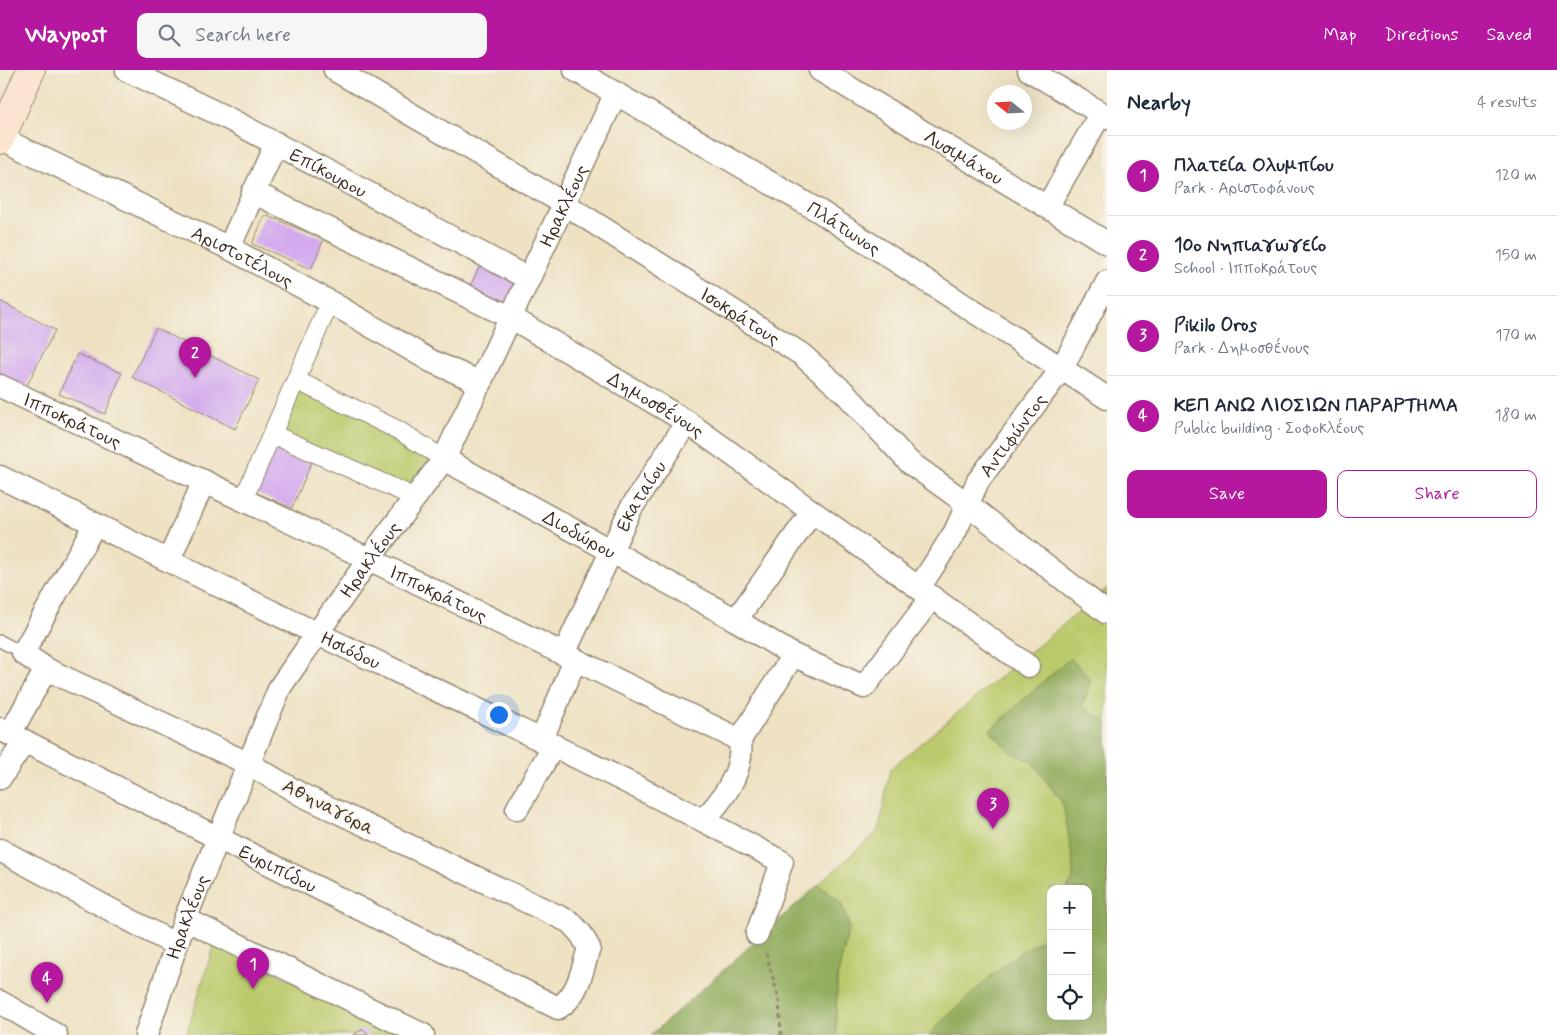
<!DOCTYPE html>
<meta charset="utf-8">
<style>
:root{--surface:#fff;--page:#f6f6f7;--text:#1f2937;--muted:#747a83;--line:#e0e1e3;--accent:#b5179e}
body{margin:0;font-family:Mynerve,sans-serif;background:var(--page);color:var(--text)}
.controls{position:absolute;right:15px;bottom:15px;display:grid;overflow:hidden;border-radius:10px;box-shadow:0 5px 20px #0002}
.controls button{width:45px;height:45px;display:grid;place-items:center;padding:0;border:0;border-bottom:1px solid var(--line);background:var(--surface);color:var(--text);font:25px sans-serif}
.compass{position:absolute;left:987px;top:15px;width:45px;height:45px;border-radius:50%;background:var(--surface);box-shadow:0 5px 20px #0002;rotate:288deg}
.you{position:absolute;left:498px;top:644px;width:18px;height:18px;margin:-12px;border:4px solid #fff;border-radius:50%;background:#1a73e8;box-shadow:0 0 0 8px #1a73e833}
.badge{display:grid;place-items:center;width:32px;height:32px;border-radius:50%;background:var(--accent);color:#fff;font-size:16px;font-weight:700}
.pin{position:absolute;translate:-50% -41px;filter:drop-shadow(0 1px 2px #0008)}
.pin::after{content:'';position:absolute;top:26px;width:18px;height:15px;background:inherit;clip-path:polygon(0 0,100% 0,50% 100%)}
.list{margin:0;padding:0;list-style:none}
h2{display:flex;justify-content:space-between;align-items:center;height:65px;margin:0;padding:0 20px;font-size:21px}
h2 small{font-size:16px;font-weight:400;color:var(--muted)}
.list li{display:grid;grid-template-columns:32px 1fr auto;gap:15px;align-items:center;box-sizing:border-box;height:80px;padding:0 20px;border-top:1px solid var(--line)}
.list b{display:block;font-size:19px;white-space:nowrap}
.list p{margin:0;font-size:16px;white-space:nowrap;color:var(--muted)}
.list em{font-size:16px;font-style:normal;color:var(--muted)}
.actions{display:flex;gap:10px;padding:15px 20px}
.actions a{flex:1;padding:11px 0;border:1px solid var(--accent);border-radius:10px;text-align:center;font-size:18px;color:var(--accent)}
.actions .main{background:var(--accent);color:#fff}
.icon{flex:none;width:28px;height:28px;fill:none;stroke:currentColor;stroke-width:2;stroke-linecap:round;stroke-linejoin:round}
.map{position:relative;flex:none;width:1107px;height:965px;overflow:hidden}
header{display:flex;align-items:center;gap:30px;box-sizing:border-box;height:70px;padding:0 25px;background:var(--accent);color:#fff}
header strong{font-size:24px}
nav{display:flex;gap:28px;margin-inline-start:auto;font-size:18px}
.search{width:350px;height:45px;background:var(--page);display:flex;align-items:center;gap:12px;box-sizing:border-box;padding:0 18px;border-radius:10px;color:var(--muted);font-size:19px}
main{display:flex}
aside{flex:1;background:var(--surface)}
.map>svg:first-child{display:block}
.green{fill:#bbca6c;stroke:#7b7a45;fill-rule:evenodd}
.forest{fill:#94ae60;stroke:#686c3f}
.building{fill:#d3aaee}
.lines{fill:none;stroke-linecap:round;stroke-linejoin:round}
.service-casing{stroke:#948670;stroke-width:14}
.pedestrian-casing{stroke:#948670;stroke-width:20}
.minor-casing{stroke:#948670;stroke-width:25}
.secondary-casing{stroke:#948670;stroke-width:30}
.path{stroke:#948670;stroke-width:3;stroke-dasharray:4 4;stroke-linecap:butt}
.service{stroke:#fff;stroke-width:11}
.pedestrian{stroke:#fff;stroke-width:18}
.minor{stroke:#fff;stroke-width:22}
.secondary{stroke:#fce5d0;stroke-width:28}
.labels{text-anchor:middle;stroke-width:4;stroke-linejoin:round;paint-order:stroke}
.street-label{font-size:19px;fill:#3b2a1e;stroke:#f7f3e8}
</style>
<header>
<strong>Waypost</strong>
<div class="search"><svg class="icon" aria-label="search" viewBox="0 0 24 24"><circle cx="10" cy="10" r="6"/><path d="M15 15l6 6"/></svg>Search here</div>
<nav><a>Map</a><a>Directions</a><a>Saved</a></nav>
</header>
<main>
<div class="map">
<svg width="1107" height="965" viewBox="0 0 1107 965">
<rect width="100%" height="100%" fill="#f7f3e8"/>
<filter id="ink" filterUnits="userSpaceOnUse"><feTurbulence type="fractalNoise" baseFrequency=".02" numOctaves="2"/><feDisplacementMap in="SourceGraphic" scale="10" xChannelSelector="R" yChannelSelector="G"/><feConvolveMatrix kernelMatrix="1 2 1 2 8 2 1 2 1" color-interpolation-filters="sRGB"/></filter>
<filter id="wash" filterUnits="userSpaceOnUse"><feTurbulence type="fractalNoise" baseFrequency=".0096" numOctaves="4" result="noise"/><feDisplacementMap in="SourceGraphic" scale="20" xChannelSelector="R" yChannelSelector="G"/><feGaussianBlur stdDeviation="1.12" result="paint"/><feColorMatrix in="noise" values="0 0 0 0 0 0 0 0 0 0 0 0 0 0 0 0 0 1.4 0 .05"/><feComposite in="paint" operator="in"/></filter>
<g filter="url(#wash)">
<rect width="100%" height="100%" fill="#eee2c3"/>
<path class="green" d="M 296,310 L 444,389 L 414,430 L 272,364 Z
M 1107,518 L 1107,965 L 836,965 L 837,909 L 849,857 L 841,832 L 818,815 L 879,760 L 890,699 ZM 1051,819 L 1088,819 L 1088,946 L 1051,946 Z
M 215,872 L 398,965 L 186,965 Z"/>
<path class="forest" d="M 1070,588 L 1091,610 L 1082,637 L 1107,652 L 1107,965 L 930,965 L 939,954 L 1009,890 L 1040,871 L 1051,851 L 1051,946 L 1088,946 L 1088,819 L 1067,819 L 1073,809 L 1073,791 L 1063,734 L 1032,692 L 1010,682 L 990,660 Z
M 818,815 L 841,832 L 849,857 L 837,909 L 836,965 L 651,965 Z"/>
<g id="blocks">
<path class="building" d="M 265,145 L 324,169 L 311,199 L 252,174 Z
M 480,195 L 520,213 L 508,239 L 468,221 Z
M 0,231 L 55,260 L 25,319 L 0,306 Z
M 156,258 L 259,310 L 235,359 L 132,307 Z
M 77,284 L 122,303 L 105,344 L 59,324 Z
M 272,366 L 315,385 L 292,438 L 250,420 Z
M 363,959 L 370,965 L 353,965 Z"/>
</g>
</g>
<g filter="url(#ink)">
<use href="#blocks" fill-opacity="0" stroke="#948670" stroke-width="1"/>
<g class="lines">
<g class="service-casing">
<path id="service" d="M 0,571 L 23,583"/>
</g>
<g class="pedestrian-casing">
<path id="pedestrian" d="M 296,310 L 398,360 L 444,389
M 272,364 L 403,422 L 414,430
M 243,430 L 330,232"/>
</g>
<g class="minor-casing">
<g id="minor">
<path id="s1" d="M 127,0 L 231,50 L 529,209"/>
<path id="s2" d="M 335,0 L 563,133 L 801,284 L 846,324 L 909,392 L 966,433 L 1107,543"/>
<path id="s3" d="M 575,0 L 819,141 L 1107,328"/>
<path id="s4" d="M 820,0 L 1107,173"/>
<path d="M 1029,0 L 1107,47"/>
<path id="s5" d="M 0,68 L 229,178 L 330,232 L 431,291 L 481,313"/>
<path id="s6" d="M 253,122 L 512,248 L 687,352 L 1028,596"/>
<path d="M 1047,137 L 1101,43"/>
<path d="M 229,178 L 276,73"/>
<path id="s7" d="M 0,316 L 369,489 L 740,670"/>
<path id="s8" d="M 444,389 L 736,550 L 793,585 L 864,617 L 932,527"/>
<path id="s9" d="M 0,407 C 106,459 211,513 318,564 C 474,638 630,710 782,792 L 757,864"/>
<path d="M 169,490 L 204,411"/>
<path id="s10" d="M 919,518 L 955,462 L 978,411 L 1062,298 L 1107,212"/>
<path d="M 736,550 L 812,442"/>
<path id="s11" d="M 564,584 L 630,440 L 687,352"/>
<path id="s12" d="M 0,659 L 558,938 C 579,925 582,900 589,878 L 581,864 L 570,852 L 302,725 L 249,694 L 46,599 L 23,583 L 95,454"/>
<path d="M 10,664 L 46,599"/>
<path d="M 542,669 L 575,590"/>
<path d="M 740,670 L 793,585"/>
<path d="M 0,708 L 25,671"/>
<path d="M 517,739 L 554,675"/>
<path d="M 703,750 C 724,729 744,701 740,670"/>
<path d="M 0,780 L 176,875"/>
<path d="M 185,849 L 423,965"/>
<path d="M 0,932 L 56,965"/>
<path id="s13" d="M 146,965 L 185,849 L 280,617 L 369,489 L 444,389 L 616,23"/>
</g>
</g>
<g class="secondary-casing">
<path id="secondary" d="M 0,70 L 31,0"/>
</g>
<path class="path" d="M 766,883 L 779,930 L 781,965"/>
<use href="#service" class="service"/>
<use href="#pedestrian" class="pedestrian"/>
<use href="#minor" class="minor"/>
<use href="#secondary" class="secondary"/>
</g>
</g>
<g class="labels">
<g class="street-label">
<text dy="7" stroke="none"><textPath href="#s4" startOffset="168">Λυσιμάχου</textPath></text>
<text dy="7" stroke="none"><textPath href="#s1" startOffset="226">Επίκουρου</textPath></text>
<text dy="7" stroke="none"><textPath href="#s13" startOffset="934">Ηρακλέους</textPath></text>
<text dy="7" stroke="none"><textPath href="#s3" startOffset="312">Πλάτωνος</textPath></text>
<text dy="7" stroke="none"><textPath href="#s5" startOffset="270">Αριστοτέλους</textPath></text>
<text dy="7" stroke="none"><textPath href="#s2" startOffset="474">Ισοκράτους</textPath></text>
<text dy="7" stroke="none"><textPath href="#s6" startOffset="456">Δημοσθένους</textPath></text>
<text dy="7" stroke="none"><textPath href="#s7" startOffset="80">Ιπποκράτους</textPath></text>
<text dy="7" stroke="none"><textPath href="#s10" startOffset="180">Αντιφώντος</textPath></text>
<text dy="7" stroke="none"><textPath href="#s11" startOffset="176">Εκαταίου</textPath></text>
<text dy="7" stroke="none"><textPath href="#s8" startOffset="155">Διοδώρου</textPath></text>
<text dy="7" stroke="none"><textPath href="#s13" startOffset="529">Ηρακλέους</textPath></text>
<text dy="7" stroke="none"><textPath href="#s7" startOffset="485">Ιπποκράτους</textPath></text>
<text dy="7" stroke="none"><textPath href="#s9" startOffset="391">Ησιόδου</textPath></text>
<text transform="translate(329 736) rotate(27)" y="7">Αθηναγόρα</text>
<text dy="7" stroke="none"><textPath href="#s12" startOffset="311">Ευριπίδου</textPath></text>
<text dy="7" stroke="none"><textPath href="#s13" startOffset="125">Ηρακλέους</textPath></text>
</g>
</g>
</svg>
<div class="controls">
<button>+</button>
<button>−</button>
<button><svg class="icon" aria-label="locate" viewBox="0 0 24 24"><circle cx="12" cy="12" r="6"/><path d="M12 2v4M12 18v4M2 12h4M18 12h4"/></svg></button>
</div>
<svg class="compass" viewBox="-18 -18 36 36"><path d="M0-13l5 13h-10z" fill="#e53935"/><path d="M0 13l5-13h-10z" fill="#747a83"/></svg>
<div class="you"></div>
<div class="pin badge" style="left:253px;top:919px">1</div>
<div class="pin badge" style="left:195px;top:308px">2</div>
<div class="pin badge" style="left:993px;top:759px">3</div>
<div class="pin badge" style="left:47px;top:933px">4</div>
</div>
<aside>
<h2>Nearby<small>4 results</small></h2>
<ul class="list">
<li><span class="badge">1</span><div><b>Πλατεία Ολυμπίου</b><p>Park · Αριστοφάνους</p></div><em>120 m</em></li>
<li><span class="badge">2</span><div><b>10ο Νηπιαγωγείο</b><p>School · Ιπποκράτους</p></div><em>150 m</em></li>
<li><span class="badge">3</span><div><b>Pikilo Oros</b><p>Park · Δημοσθένους</p></div><em>170 m</em></li>
<li><span class="badge">4</span><div><b>ΚΕΠ ΑΝΩ ΛΙΟΣΙΩΝ ΠΑΡΑΡΤΗΜΑ</b><p>Public building · Σοφοκλέους</p></div><em>180 m</em></li>
</ul>
<div class="actions"><a class="main">Save</a><a>Share</a></div>
</aside>
</main>
